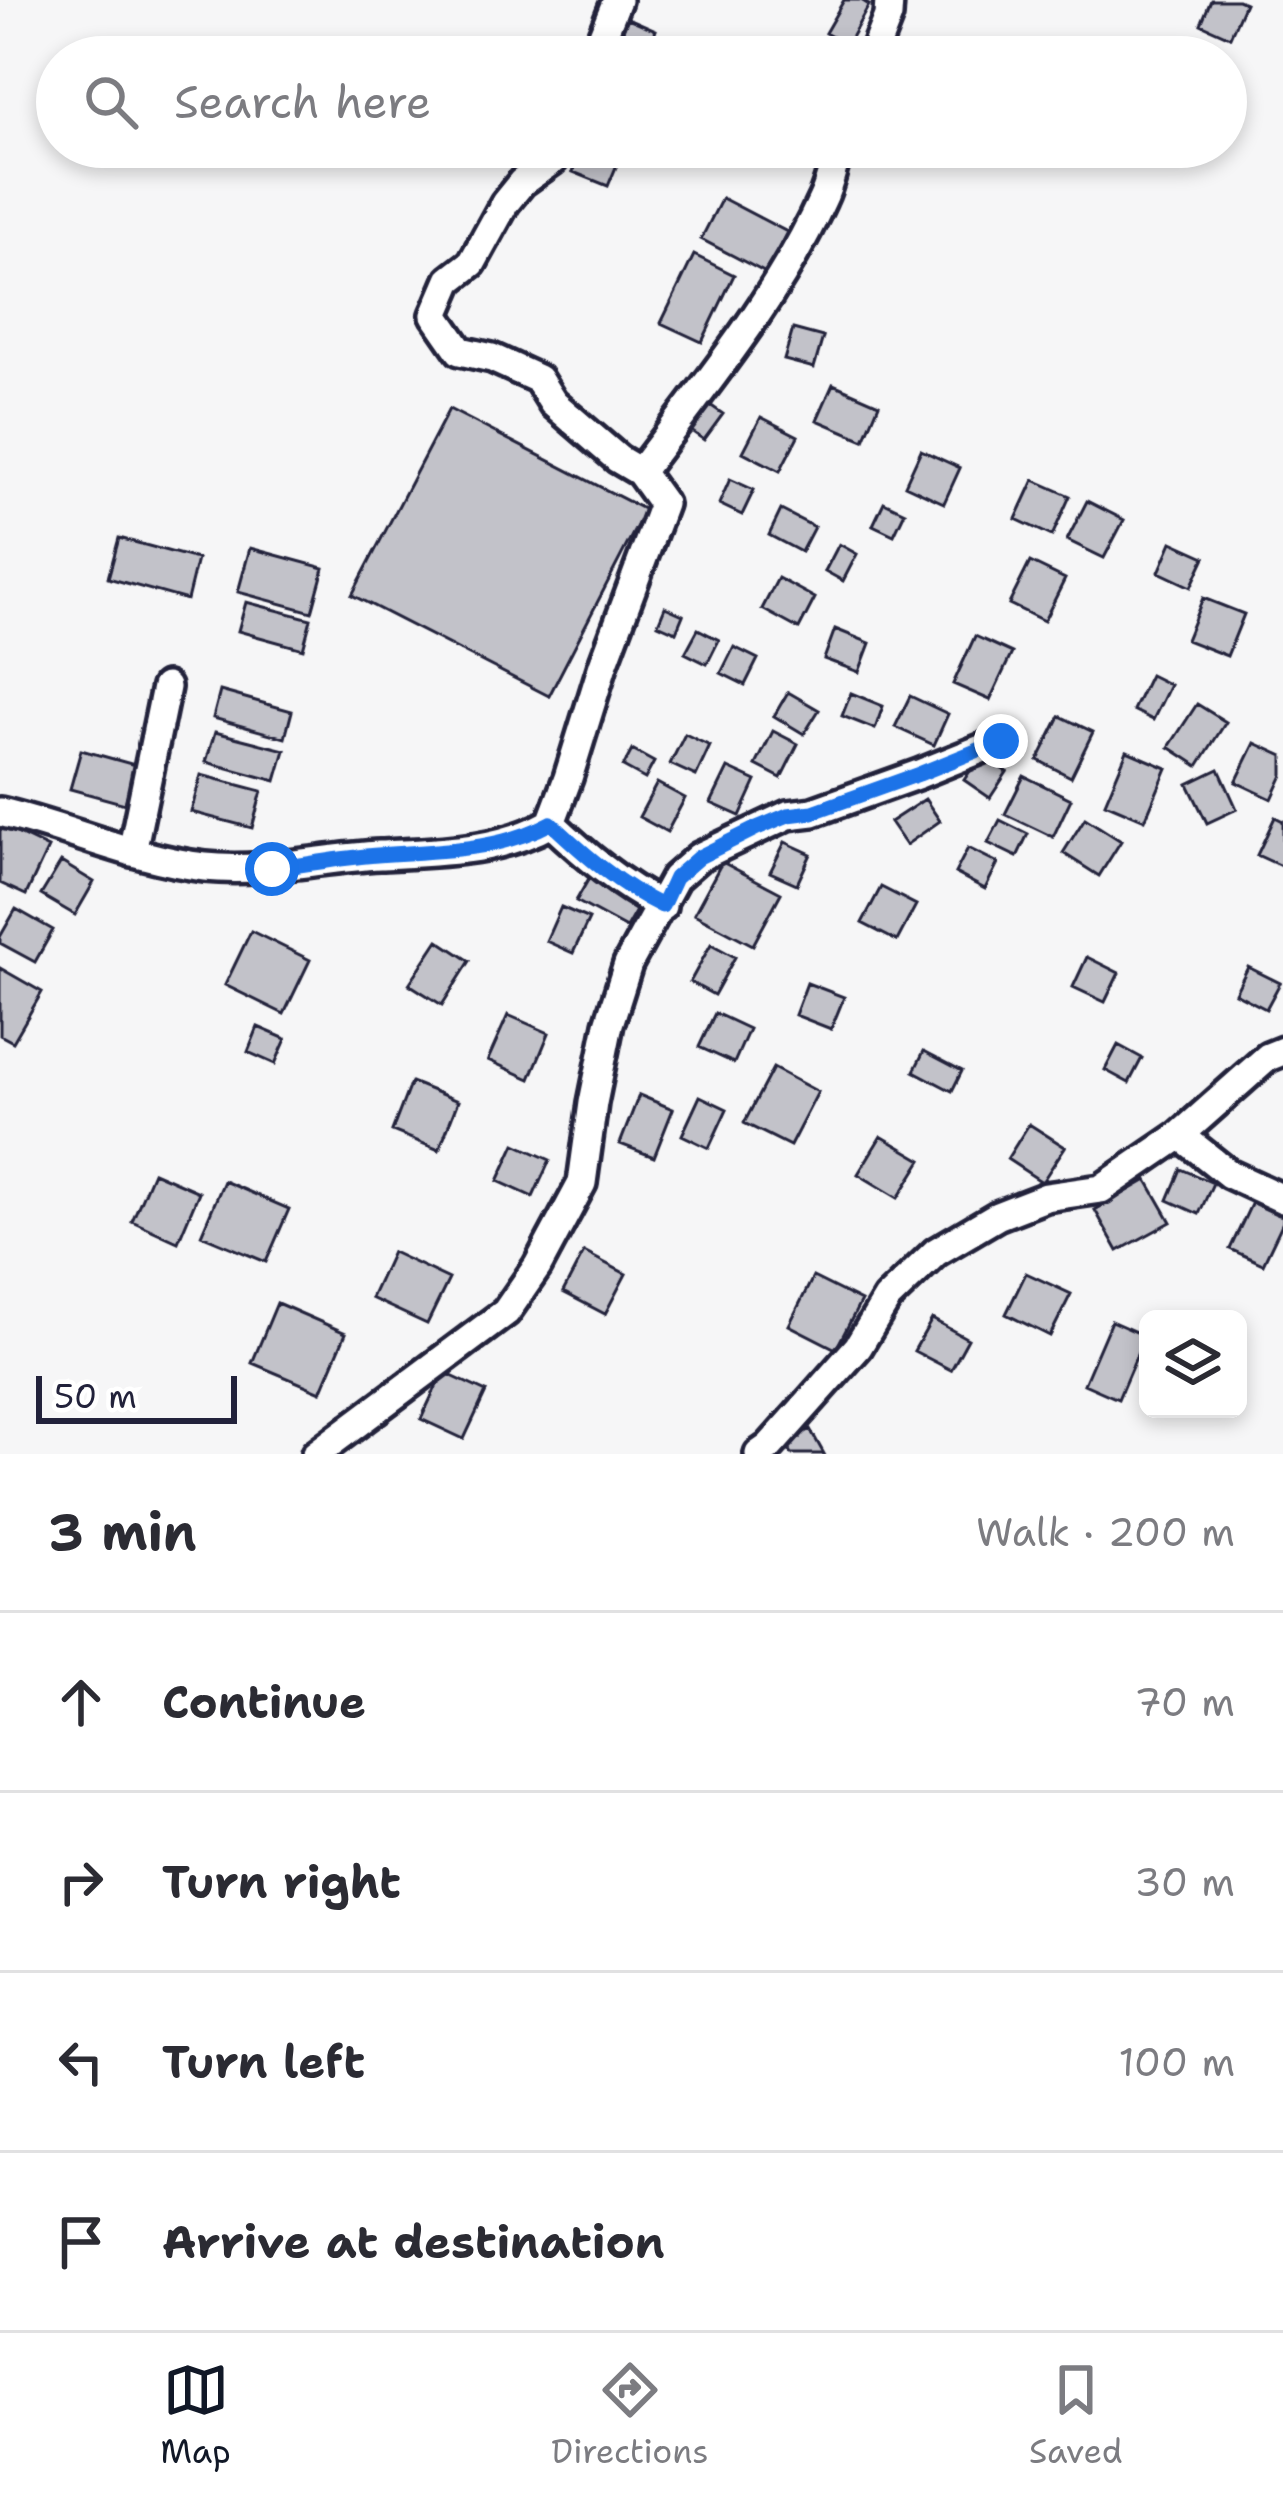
<!DOCTYPE html>
<meta charset="utf-8">
<style>
:root{--surface:#fff;--page:#f2f2f3;--text:#2b2b33;--muted:#7c7c81;--line:#e1e1e2;--accent:#111827}
body{margin:0;font-family:"Shantell Sans",sans-serif;background:var(--page);color:var(--text)}
.controls{position:absolute;right:36px;bottom:36px;display:grid;overflow:hidden;border-radius:18px;box-shadow:0 6px 18px #0003}
.controls button{width:108px;height:108px;display:grid;place-items:center;padding:0;border:0;border-bottom:3px solid var(--line);background:var(--surface);color:var(--text);font:60px sans-serif}
.scale{position:absolute;left:36px;bottom:30px;width:201px;box-sizing:border-box;padding-left:12px;border:6px solid #22223b;border-top:0;font-size:33px;line-height:42px;white-space:nowrap;color:#22223b;-webkit-text-stroke:9px #fff;paint-order:stroke}
.stop{position:absolute;width:36px;height:36px;margin:-27px;border:9px solid #1a73e8;border-radius:50%;background:#fff}
.stop.end{background:#1a73e8;border-color:#fff;box-shadow:0 3px 12px #0008}
.list{margin:0;padding:0;list-style:none}
h2{display:flex;justify-content:space-between;align-items:center;height:156px;margin:0;padding:0 48px;font-size:51px}
h2 small{font-size:39px;font-weight:400;color:var(--muted)}
.list li{display:grid;grid-template-columns:78px 1fr auto;gap:36px;align-items:center;box-sizing:border-box;height:180px;padding:0 48px;border-top:3px solid var(--line)}
.list b{display:block;font-size:45px;white-space:nowrap}
.list em{font-size:39px;font-style:normal;color:var(--muted)}
.icon{flex:none;width:66px;height:66px;fill:none;stroke:currentColor;stroke-width:2;stroke-linecap:round;stroke-linejoin:round}
.map{position:relative;flex:none;width:1283px;height:1454px;overflow:hidden}
.search{position:absolute;background:var(--surface);box-shadow:0 6px 18px #0003;left:36px;right:36px;top:36px;height:132px;display:flex;align-items:center;gap:30px;box-sizing:border-box;padding:0 42px;border-radius:66px;color:var(--muted);font-size:45px}
.sheet{height:876px;background:var(--surface)}
nav{display:flex;justify-content:space-around;align-items:center;box-sizing:border-box;height:168px;border-top:3px solid var(--line);background:var(--surface);font-size:33px;color:var(--muted)}
nav a{display:grid;justify-items:center;gap:6px}
nav .on{color:var(--accent)}
.map>svg:first-child{display:block}
.building{fill:#c2c2c9;stroke:#22223b;stroke-width:3}
.lines{fill:none;stroke-linecap:round;stroke-linejoin:round}
.minor-casing{stroke:#22223b;stroke-width:36}
.minor{stroke:#fff;stroke-width:27}
.route{stroke:#1a73e8;stroke-width:15}
</style>
<div class="map">
<svg width="1283" height="1454" viewBox="0 0 1283 1454">
<rect width="100%" height="100%" fill="#f6f6f7"/>
<filter id="ink" filterUnits="userSpaceOnUse"><feTurbulence type="fractalNoise" baseFrequency=".00833" numOctaves="2"/><feDisplacementMap in="SourceGraphic" scale="24" xChannelSelector="R" yChannelSelector="G"/><feConvolveMatrix kernelMatrix="1 2 1 2 8 2 1 2 1" color-interpolation-filters="sRGB"/></filter>
<g filter="url(#ink)">
<path class="building" d="M 844,0 L 861,0 L 869,5 L 847,45 L 825,33 Z
M 1211,0 L 1238,0 L 1245,3 L 1230,37 L 1201,24 Z
M 628,18 L 656,30 L 646,57 L 612,57 Z
M 584,147 L 602,147 L 621,155 L 608,186 L 573,172 Z
M 722,198 L 787,232 L 766,273 L 701,239 Z
M 694,255 L 734,275 L 702,342 L 661,323 Z
M 793,329 L 823,337 L 814,368 L 784,360 Z
M 833,384 L 879,404 L 864,440 L 817,420 Z
M 703,400 L 723,414 L 704,440 L 684,426 Z
M 449,409 L 645,510 L 549,696 L 352,595 Z
M 761,417 L 798,436 L 780,471 L 743,452 Z
M 921,450 L 960,468 L 944,503 L 905,485 Z
M 730,479 L 754,490 L 742,515 L 719,504 Z
M 1034,480 L 1070,496 L 1052,536 L 1016,519 Z
M 1087,501 L 1124,520 L 1104,558 L 1067,540 Z
M 884,502 L 905,512 L 894,535 L 873,525 Z
M 781,510 L 814,527 L 801,552 L 769,535 Z
M 119,538 L 197,559 L 187,600 L 108,578 Z
M 1172,542 L 1205,557 L 1191,587 L 1159,572 Z
M 839,544 L 857,554 L 843,581 L 825,571 Z
M 250,548 L 324,568 L 312,612 L 238,592 Z
M 1030,562 L 1065,579 L 1044,621 L 1009,604 Z
M 778,578 L 815,598 L 799,629 L 762,609 Z
M 1203,598 L 1244,614 L 1227,656 L 1186,640 Z
M 246,602 L 311,619 L 303,649 L 238,631 Z
M 665,607 L 683,615 L 676,632 L 658,624 Z
M 698,629 L 719,640 L 707,664 L 685,653 Z
M 835,629 L 870,643 L 859,672 L 824,659 Z
M 975,636 L 1012,653 L 990,700 L 953,684 Z
M 734,647 L 758,659 L 745,685 L 721,673 Z
M 1150,675 L 1170,685 L 1153,720 L 1133,710 Z
M 220,691 L 292,711 L 285,738 L 213,718 Z
M 788,692 L 819,710 L 804,734 L 774,716 Z
M 851,693 L 883,706 L 875,729 L 842,716 Z
M 910,696 L 948,714 L 934,745 L 895,727 Z
M 1197,704 L 1226,722 L 1198,766 L 1169,747 Z
M 1060,716 L 1093,732 L 1071,777 L 1038,760 Z
M 773,731 L 798,744 L 781,778 L 756,765 Z
M 215,732 L 285,750 L 276,781 L 206,762 Z
M 685,734 L 710,746 L 696,776 L 670,764 Z
M 1255,743 L 1283,756 L 1283,775 L 1272,799 L 1236,782 Z
M 81,750 L 135,765 L 125,804 L 70,789 Z
M 632,750 L 654,762 L 645,779 L 623,767 Z
M 1127,751 L 1167,768 L 1145,820 L 1105,803 Z
M 981,755 L 1007,772 L 990,798 L 964,780 Z
M 728,768 L 756,781 L 740,816 L 711,803 Z
M 1219,769 L 1237,809 L 1207,823 L 1188,784 Z
M 201,775 L 262,791 L 252,828 L 191,812 Z
M 1024,776 L 1071,799 L 1053,837 L 1005,814 Z
M 657,783 L 685,798 L 667,832 L 639,817 Z
M 925,799 L 940,821 L 906,845 L 890,822 Z
M 1275,817 L 1283,821 L 1283,867 L 1257,855 Z
M 1085,818 L 1121,841 L 1099,876 L 1063,853 Z
M 1000,820 L 1028,834 L 1017,857 L 988,843 Z
M 0,825 L 48,848 L 26,895 L 0,883 Z
M 785,842 L 811,854 L 797,884 L 770,872 Z
M 968,848 L 998,863 L 985,889 L 955,873 Z
M 61,862 L 94,882 L 75,915 L 41,895 Z
M 722,862 L 781,893 L 753,945 L 694,914 Z
M 592,873 L 642,900 L 626,928 L 576,901 Z
M 881,887 L 916,905 L 897,941 L 862,923 Z
M 561,907 L 589,919 L 573,953 L 546,941 Z
M 16,909 L 53,930 L 35,962 L 0,943 L 0,937 Z
M 251,931 L 310,960 L 284,1014 L 225,985 Z
M 438,940 L 470,961 L 442,1005 L 409,984 Z
M 711,944 L 735,957 L 714,995 L 690,982 Z
M 1087,957 L 1119,973 L 1105,1002 L 1073,987 Z
M 1248,967 L 1280,983 L 1266,1009 L 1235,993 Z
M 0,968 L 42,992 L 13,1042 L 0,1035 Z
M 807,983 L 844,997 L 831,1029 L 795,1015 Z
M 715,1013 L 749,1029 L 734,1063 L 699,1047 Z
M 508,1015 L 549,1033 L 530,1079 L 488,1060 Z
M 258,1027 L 286,1039 L 275,1064 L 248,1052 Z
M 1118,1045 L 1142,1058 L 1129,1083 L 1105,1070 Z
M 924,1051 L 962,1071 L 952,1091 L 914,1071 Z
M 773,1068 L 818,1092 L 790,1146 L 744,1123 Z
M 411,1082 L 458,1101 L 439,1150 L 392,1131 Z
M 639,1095 L 673,1109 L 654,1157 L 620,1144 Z
M 700,1096 L 727,1109 L 709,1148 L 682,1135 Z
M 1029,1124 L 1065,1147 L 1042,1182 L 1007,1159 Z
M 881,1136 L 922,1160 L 898,1198 L 858,1174 Z
M 515,1144 L 550,1160 L 533,1197 L 498,1181 Z
M 1181,1169 L 1213,1183 L 1199,1214 L 1168,1200 Z
M 153,1172 L 199,1192 L 178,1242 L 132,1221 Z
M 1147,1180 L 1171,1222 L 1118,1251 L 1095,1210 Z
M 224,1181 L 289,1209 L 266,1262 L 201,1235 Z
M 1254,1198 L 1283,1211 L 1283,1222 L 1263,1264 L 1230,1249 Z
M 392,1252 L 449,1279 L 427,1324 L 371,1298 Z
M 584,1252 L 626,1274 L 605,1314 L 563,1292 Z
M 1026,1273 L 1071,1294 L 1050,1336 L 1006,1314 Z
M 813,1277 L 861,1301 L 836,1349 L 789,1325 Z
M 277,1303 L 346,1333 L 321,1392 L 252,1363 Z
M 932,1319 L 968,1339 L 951,1370 L 914,1351 Z
M 1111,1321 L 1145,1336 L 1118,1399 L 1084,1384 Z
M 443,1372 L 486,1392 L 464,1439 L 421,1419 Z
M 810,1429 L 824,1454 L 791,1454 L 785,1443 Z"/>
<g class="lines">
<g class="minor-casing">
<path id="minor" d="M 594,57 L 617,0
M 872,57 L 888,16 L 889,0
M 640,472 C 705,385 777,299 822,200 C 830,184 833,165 839,147
M 0,812 C 69,828 134,859 205,867 C 265,873 321,858 380,855 C 439,852 499,852 551,823 L 568,778 L 603,665 L 663,504 L 640,472 L 618,459 L 553,403 L 538,379 L 492,358 L 460,351 L 435,315 L 450,280 L 472,263 L 505,203 L 522,182 L 553,160 L 558,147
M 551,823 C 586,856 619,884 662,906
M 132,852 L 166,687
M 1180,1135 L 1229,1174 L 1283,1199
M 316,1454 L 506,1312 L 537,1267 L 582,1183 L 593,1103 L 609,1024 L 628,964 L 675,878 L 699,857 L 788,815 L 813,812 L 919,774 L 1001,741
M 759,1454 L 769,1447 L 858,1347 L 887,1299 L 936,1252 L 997,1216 L 1046,1197 L 1101,1189 L 1180,1135 L 1268,1057 L 1283,1051"/>
</g>
<use href="#minor" class="minor"/>
</g>
</g>
<g class="lines" filter="url(#ink)">
<path class="route" d="M 272,869 C 303,865 335,859 366,856 C 430,850 493,854 551,823 C 586,856 619,885 662,906 L 675,878 L 699,857 L 757,828 L 788,815 L 813,812 L 919,774 L 1001,741"/>
</g>
</svg>
<div class="controls">
<button><svg class="icon" aria-label="layers" viewBox="0 0 24 24"><path d="M12 4l9 5-9 5-9-5zM3 14l9 5 9-5"/></svg></button>
</div>
<div class="scale">50 m</div>
<div class="stop" style="left:272px;top:869px"></div>
<div class="stop end" style="left:1001px;top:741px"></div>
<div class="search"><svg class="icon" aria-label="search" viewBox="0 0 24 24"><circle cx="10" cy="10" r="6"/><path d="M15 15l6 6"/></svg>Search here</div>
</div>
<section class="sheet">
<h2>3 min<small>Walk · 200 m</small></h2>
<ul class="list">
<li><svg class="icon" aria-label="ahead" viewBox="0 0 24 24"><path d="M12 20V5M6 11l6-6 6 6"/></svg><div><b>Continue</b></div><em>70 m</em></li>
<li><svg class="icon" aria-label="right" viewBox="0 0 24 24"><path d="M7 20v-9h11M14 6l5 5-5 5"/></svg><div><b>Turn right</b></div><em>30 m</em></li>
<li><svg class="icon" aria-label="left" viewBox="0 0 24 24"><path d="M17 20v-9H6M10 6l-5 5 5 5"/></svg><div><b>Turn left</b></div><em>100 m</em></li>
<li><svg class="icon" aria-label="arrive" viewBox="0 0 24 24"><path d="M6 21V4h12l-3 4 3 4H6"/></svg><div><b>Arrive at destination</b></div></li>
</ul>
</section>
<nav>
<a class="on"><svg class="icon" aria-label="map" viewBox="0 0 24 24"><path d="M3 6l6-2 6 2 6-2v14l-6 2-6-2-6 2zM9 4v14M15 6v14"/></svg>Map</a>
<a><svg class="icon" aria-label="directions" viewBox="0 0 24 24"><path d="M12 3l9 9-9 9-9-9zM9 14v-3h6M13 9l2 2-2 2"/></svg>Directions</a>
<a><svg class="icon" aria-label="saved" viewBox="0 0 24 24"><path d="M7 4h10v16l-5-4-5 4z"/></svg>Saved</a>
</nav>
